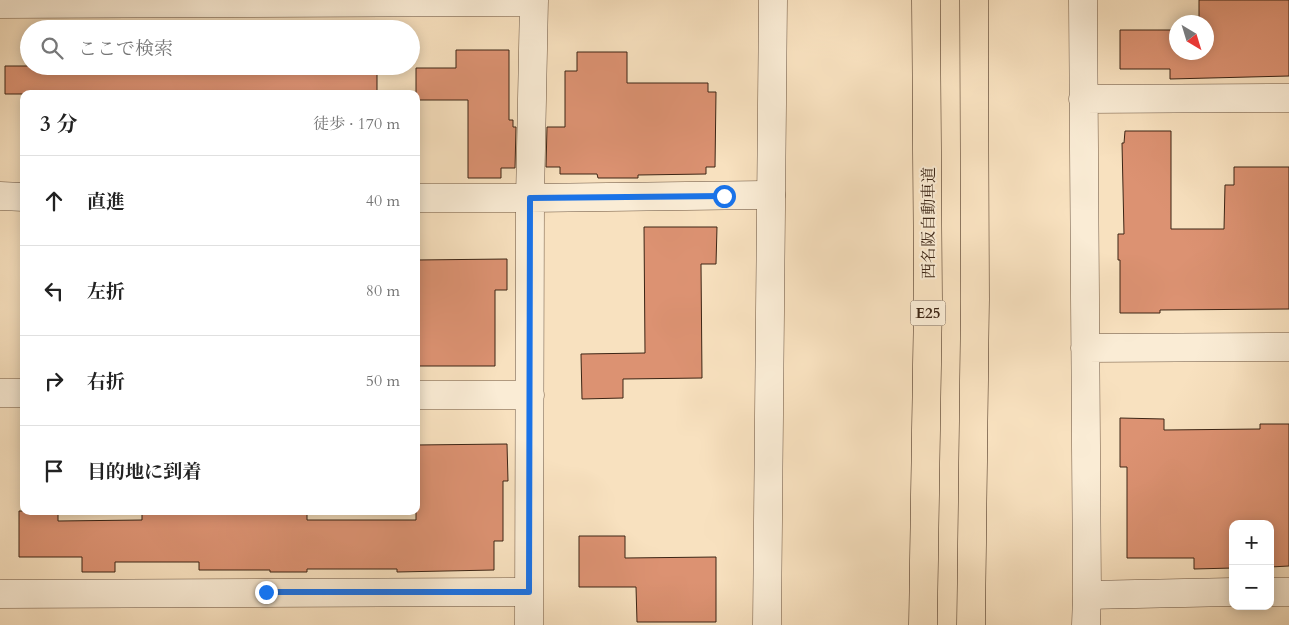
<!DOCTYPE html>
<html lang="ja">
<meta charset="utf-8">
<style>
:root{--surface:#fff;--page:#f2f2f2;--text:#222;--muted:#767676;--line:#e0e0e0}
body{margin:0;font-family:Cardo,"Noto Serif JP",serif;background:var(--page);color:var(--text)}
.controls{position:absolute;right:15px;bottom:15px;display:grid;overflow:hidden;border-radius:10px;box-shadow:0 2px 12px #0003}
.controls button{width:45px;height:45px;display:grid;place-items:center;padding:0;border:0;border-bottom:1px solid var(--line);background:var(--surface);color:var(--text);font:25px sans-serif}
.compass{position:absolute;left:1169px;top:15px;width:45px;height:45px;border-radius:50%;background:var(--surface);box-shadow:0 2px 12px #0003;rotate:142deg}
.stop{position:absolute;width:15px;height:15px;margin:-11px;border:4px solid #1a73e8;border-radius:50%;background:#fff}
.stop.end{background:#1a73e8;border-color:#fff;box-shadow:0 1px 5px #0008}
.list{margin:0;padding:0;list-style:none}
h2{display:flex;justify-content:space-between;align-items:center;height:65px;margin:0;padding:0 20px;font-size:21px}
h2 small{font-size:16px;font-weight:400;color:var(--muted)}
.list li{display:grid;grid-template-columns:32px 1fr auto;gap:15px;align-items:center;box-sizing:border-box;height:90px;padding:0 20px;border-top:1px solid var(--line)}
.list b{display:block;font-size:19px;white-space:nowrap}
.list em{font-size:16px;font-style:normal;color:var(--muted)}
.icon{flex:none;width:28px;height:28px;fill:none;stroke:currentColor;stroke-width:2;stroke-linecap:round;stroke-linejoin:round}
.map{position:relative;flex:none;width:1289px;height:625px;overflow:hidden}
.search{position:absolute;background:var(--surface);box-shadow:0 2px 12px #0003;left:20px;top:20px;width:400px;height:55px;display:flex;align-items:center;gap:12px;box-sizing:border-box;padding:0 18px;border-radius:28px;color:var(--muted);font-size:19px}
.panel{position:absolute;background:var(--surface);box-shadow:0 2px 12px #0003;left:20px;top:90px;width:400px;height:425px;border-radius:10px}
.map>svg:first-child{display:block}
.building{fill:#dc9272;stroke:#3c2515}
.lines{fill:none;stroke-linecap:round;stroke-linejoin:round}
.minor-casing{stroke:#6b5440;stroke-width:29}
.tertiary-casing{stroke:#6b5440;stroke-width:29}
.motorway-casing{stroke:#3c2515;stroke-width:29}
.minor{stroke:#faecd5;stroke-width:28}
.tertiary{stroke:#faecd5;stroke-width:28}
.motorway{stroke:#f8e1bf;stroke-width:28}
.route{stroke:#1a73e8;stroke-width:6}
.labels{text-anchor:middle;stroke-width:4;stroke-linejoin:round;paint-order:stroke}
.shield{fill:#faecd5;stroke:#75614f;stroke-width:1}
.shield-label{font-size:15px;font-weight:bold;fill:#3c2515}
.street-label{font-size:16px;fill:#3c2515;stroke:#faecd5}
</style>
<div class="map">
<svg width="1289" height="625" viewBox="0 0 1289 625">
<rect width="100%" height="100%" fill="#f8e1bf"/>
<filter id="stains"><feTurbulence type="fractalNoise" baseFrequency=".004" numOctaves="4"/><feColorMatrix values="0 0 0 0 .2 0 0 0 0 .09 0 0 0 0 .02 0 0 0 .5 -.17"/></filter>
<radialGradient id="worn" r=".72"><stop offset=".6" stop-color="#630" stop-opacity="0"/><stop offset="1" stop-color="#630" stop-opacity=".3"/></radialGradient>
<path class="building" d="M 1199,0 L 1289,0 L 1289,76 L 1170,79 L 1170,69 L 1120,69 L 1120,30 L 1176,30 L 1176,52 L 1206,52 L 1206,22 L 1199,22 Z
M 456,50 L 509,50 L 509,120 L 513,120 L 513,127 L 516,127 L 515,168 L 501,168 L 501,178 L 468,178 L 468,100 L 416,100 L 416,68 L 456,68 Z
M 577,52 L 627,52 L 627,83 L 708,83 L 708,92 L 716,92 L 715,167 L 706,167 L 706,174 L 638,175 L 638,178 L 598,178 L 597,174 L 560,174 L 560,167 L 546,167 L 547,127 L 565,127 L 565,71 L 577,71 Z
M 5,66 L 377,66 L 377,94 L 5,94 Z
M 1125,131 L 1171,131 L 1171,229 L 1224,229 L 1225,185 L 1234,185 L 1234,167 L 1289,167 L 1289,309 L 1160,310 L 1160,313 L 1120,313 L 1120,260 L 1118,260 L 1118,234 L 1124,234 L 1122,143 L 1124,143 Z
M 644,227 L 717,227 L 716,264 L 701,264 L 702,378 L 623,379 L 623,398 L 582,399 L 581,354 L 645,353 Z
M 507,259 L 507,290 L 495,290 L 495,366 L 416,366 L 416,260 Z
M 1120,418 L 1164,419 L 1164,430 L 1260,429 L 1260,424 L 1289,424 L 1289,566 L 1270,567 L 1270,524 L 1233,524 L 1233,568 L 1194,569 L 1194,558 L 1127,558 L 1127,467 L 1120,467 Z
M 507,444 L 508,481 L 503,481 L 503,541 L 494,541 L 494,570 L 397,572 L 397,569 L 307,569 L 307,572 L 270,572 L 270,570 L 199,570 L 199,562 L 115,562 L 115,572 L 82,572 L 82,557 L 19,557 L 19,511 L 58,511 L 58,521 L 142,520 L 142,511 L 307,511 L 307,520 L 416,520 L 416,445 Z
M 579,536 L 625,536 L 625,558 L 716,557 L 716,622 L 637,622 L 636,587 L 579,587 Z"/>
<g class="lines">
<g class="minor-casing">
<path id="minor" d="M 1083,0 L 1087,595 L 1086,625
M 0,4 L 534,2
M 1083,99 L 1289,98
M 0,196 L 24,197
M 416,198 L 530,198 L 771,195
M 1085,348 L 1289,347
M 0,393 L 24,393
M 416,395 L 530,395
M 1270,592 L 1289,592
M 0,594 L 529,592
M 1087,595 L 1233,592
M 529,625 L 530,198 L 534,0"/>
</g>
<g class="tertiary-casing">
<path id="tertiary" d="M 767,625 L 773,0"/>
</g>
<g class="motorway-casing">
<path id="motorway" d="M 923,625 L 928,300 L 926,0
M 971,625 L 975,299 L 974,0"/>
</g>
<use href="#minor" class="minor"/>
<use href="#tertiary" class="tertiary"/>
<use href="#motorway" class="motorway"/>
</g>
<g class="lines">
<path class="route" d="M 266,592 L 529,592 L 530,198 L 724,196"/>
</g>
<g class="labels">
<rect class="shield" x="910.5" y="300.5" width="35" height="25" rx="4"/>
<g class="shield-label">
<text x="928" y="318">E25</text>
</g>
<g class="street-label">
<text transform="translate(928 223) rotate(-90)" y="6">西名阪自動車道</text>
</g>
</g>
<rect width="100%" height="100%" filter="url(#stains)"/>
<rect width="100%" height="100%" fill="url(#worn)"/>
</svg>
<div class="controls">
<button>+</button>
<button>−</button>
</div>
<svg class="compass" viewBox="-18 -18 36 36"><path d="M0-13l5 13h-10z" fill="#e53935"/><path d="M0 13l5-13h-10z" fill="#767676"/></svg>
<div class="stop" style="left:724px;top:196px"></div>
<div class="stop end" style="left:266px;top:592px"></div>
<div class="search"><svg class="icon" aria-label="search" viewBox="0 0 24 24"><circle cx="10" cy="10" r="6"/><path d="M15 15l6 6"/></svg>ここで検索</div>
<section class="panel">
<h2>3 分<small>徒歩 · 170 m</small></h2>
<ul class="list">
<li><svg class="icon" aria-label="ahead" viewBox="0 0 24 24"><path d="M12 20V5M6 11l6-6 6 6"/></svg><div><b>直進</b></div><em>40 m</em></li>
<li><svg class="icon" aria-label="left" viewBox="0 0 24 24"><path d="M17 20v-9H6M10 6l-5 5 5 5"/></svg><div><b>左折</b></div><em>80 m</em></li>
<li><svg class="icon" aria-label="right" viewBox="0 0 24 24"><path d="M7 20v-9h11M14 6l5 5-5 5"/></svg><div><b>右折</b></div><em>50 m</em></li>
<li><svg class="icon" aria-label="arrive" viewBox="0 0 24 24"><path d="M6 21V4h12l-3 4 3 4H6"/></svg><div><b>目的地に到着</b></div></li>
</ul>
</section>
</div>
